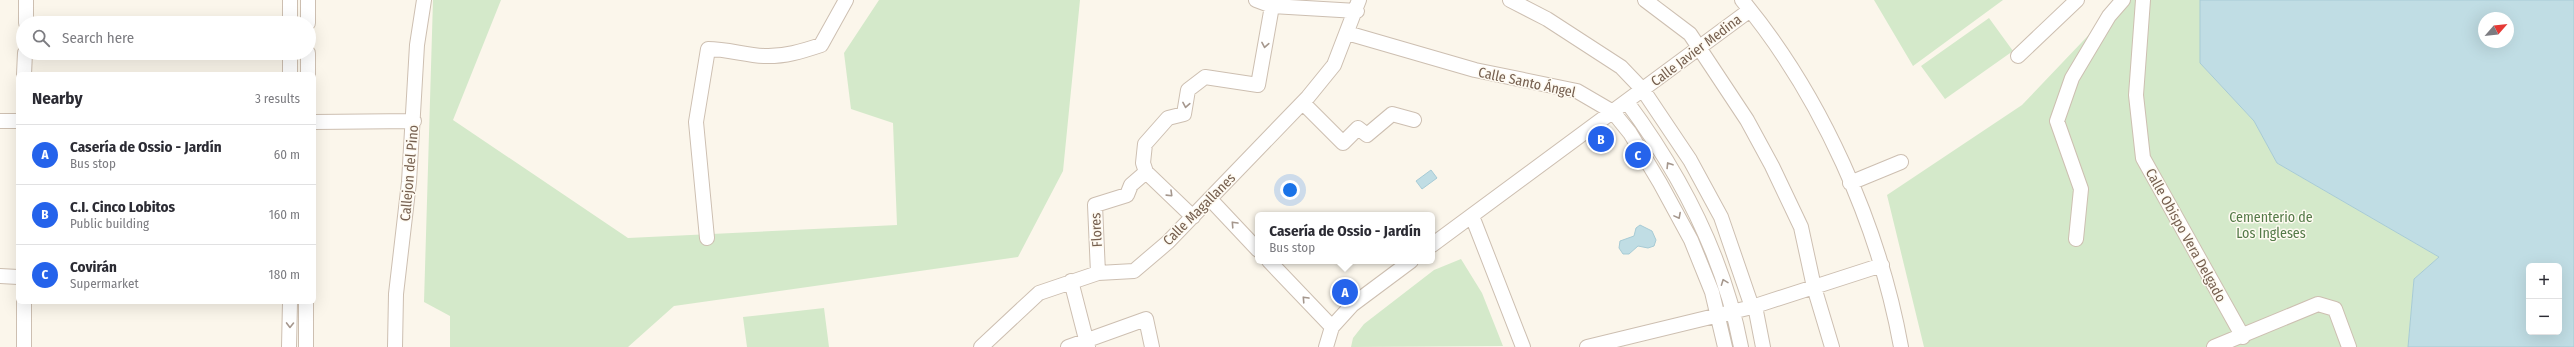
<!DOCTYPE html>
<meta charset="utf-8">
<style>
:root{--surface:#fff;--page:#f7f7f7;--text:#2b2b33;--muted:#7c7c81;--line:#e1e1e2;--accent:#2563eb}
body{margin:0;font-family:"Fira Sans Condensed",sans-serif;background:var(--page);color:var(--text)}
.controls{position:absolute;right:12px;bottom:12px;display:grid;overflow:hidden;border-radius:6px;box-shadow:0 4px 16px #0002}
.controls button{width:36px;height:36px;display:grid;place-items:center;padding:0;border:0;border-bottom:1px solid var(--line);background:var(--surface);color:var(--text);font:20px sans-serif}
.compass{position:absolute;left:2478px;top:12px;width:36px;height:36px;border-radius:50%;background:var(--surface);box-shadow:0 4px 16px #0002;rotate:62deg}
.you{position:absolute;left:1290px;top:190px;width:14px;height:14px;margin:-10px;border:3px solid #fff;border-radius:50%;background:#1a73e8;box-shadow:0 0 0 6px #1a73e833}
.badge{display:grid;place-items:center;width:26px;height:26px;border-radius:50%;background:var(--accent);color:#fff;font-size:13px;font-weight:700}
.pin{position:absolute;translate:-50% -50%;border:2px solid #fff;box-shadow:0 1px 4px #0006}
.popup{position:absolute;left:1255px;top:212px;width:180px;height:52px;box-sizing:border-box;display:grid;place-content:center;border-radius:6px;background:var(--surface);filter:drop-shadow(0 1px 3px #0005);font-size:13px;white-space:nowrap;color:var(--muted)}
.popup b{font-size:15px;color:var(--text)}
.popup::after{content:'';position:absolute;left:50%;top:100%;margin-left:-8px;border:8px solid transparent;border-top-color:var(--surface)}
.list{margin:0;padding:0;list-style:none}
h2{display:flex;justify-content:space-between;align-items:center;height:52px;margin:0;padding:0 16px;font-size:17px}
h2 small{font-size:13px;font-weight:400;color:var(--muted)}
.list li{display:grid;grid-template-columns:26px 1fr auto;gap:12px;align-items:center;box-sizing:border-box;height:60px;padding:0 16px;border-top:1px solid var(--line)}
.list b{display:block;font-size:15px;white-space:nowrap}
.list p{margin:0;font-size:13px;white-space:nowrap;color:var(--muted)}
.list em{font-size:13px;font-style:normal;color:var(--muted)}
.icon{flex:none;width:22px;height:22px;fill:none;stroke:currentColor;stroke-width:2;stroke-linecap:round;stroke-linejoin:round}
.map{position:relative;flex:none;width:2574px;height:347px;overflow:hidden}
.search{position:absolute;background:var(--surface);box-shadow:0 4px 16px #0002;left:16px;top:16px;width:300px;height:44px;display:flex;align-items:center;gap:10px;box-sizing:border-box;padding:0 14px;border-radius:22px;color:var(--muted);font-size:15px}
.panel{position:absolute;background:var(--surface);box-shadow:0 4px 16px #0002;left:16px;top:72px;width:300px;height:232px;border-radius:6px}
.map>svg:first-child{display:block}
.green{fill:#d4e9ca}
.water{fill:#c0dde4;stroke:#a7cbd5;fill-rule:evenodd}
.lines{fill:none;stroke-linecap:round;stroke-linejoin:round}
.minor-casing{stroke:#cdbfb1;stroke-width:16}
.minor{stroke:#fff;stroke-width:14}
.oneway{stroke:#a5978d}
.labels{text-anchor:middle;stroke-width:3;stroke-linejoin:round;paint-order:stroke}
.street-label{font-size:14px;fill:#755f4f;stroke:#fefaf1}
.park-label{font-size:14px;fill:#547a48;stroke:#fefaf1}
</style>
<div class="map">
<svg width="2574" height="347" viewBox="0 0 2574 347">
<rect width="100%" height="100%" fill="#fbf6eb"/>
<path class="green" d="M 433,0 L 501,0 L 453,120 L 628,238 L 897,225 L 893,123 L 851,109 L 844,53 L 879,0 L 1080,0 L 1063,171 L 1018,257 L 674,306 L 628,347 L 450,347 L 450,316 L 424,302 Z
M 1874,0 L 2003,0 L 1913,66 Z
M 2122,0 L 2200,0 L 2200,63 L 2254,121 L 2277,163 L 2439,257 L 2414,279 L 2408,347 L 1924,347 L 1887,195 L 2022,105 Z
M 1989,18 L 2013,51 L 1945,99 L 1921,66 Z
M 1461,259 L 1482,293 L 1503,346 L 1351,347 L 1353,338 L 1364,324 L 1434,270 Z
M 824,308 L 829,347 L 747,347 L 743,317 Z"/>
<path class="water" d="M 2200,0 L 2574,0 L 2574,347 L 2408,347 L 2414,279 L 2439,257 L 2277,163 L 2254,121 L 2200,63 ZM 2484,18 L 2508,18 L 2508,42 L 2484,42 ZM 2529,266 L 2559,266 L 2559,332 L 2529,332 Z
M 1431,170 L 1437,178 L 1422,189 L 1416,181 Z
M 1640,225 L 1652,231 L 1656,240 L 1654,246 L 1648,248 L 1638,246 L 1629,254 L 1623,254 L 1619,248 L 1620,241 L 1634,236 L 1636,228 Z"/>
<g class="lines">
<g class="minor-casing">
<path id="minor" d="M 1256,0 L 1272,6 L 1357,11
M 1510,0 L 1547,19 L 1621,67 L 1643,90 L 1690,160 L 1721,217 L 1752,307
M 1645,0 L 1690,34 L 1747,120 L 1772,166 L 1801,227 L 1814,287 L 1832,347
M 1742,0 C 1821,95 1879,225 1901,347
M 2143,0 L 2136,95 L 2143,158 L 2243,337
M 26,23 L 26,0
M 290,23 L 290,0
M 308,23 L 308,0
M 1347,33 L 1475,70 L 1577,91 L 1613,112 L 1630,133 L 1660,183 L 1691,240 L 1712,292 L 1725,347
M 308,53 L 308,74
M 2018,56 L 2077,0
M 24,74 L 25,53
M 290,74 L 290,53
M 1627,102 C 1681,175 1724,258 1741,347
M 1303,103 L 1343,143 L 1358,128 L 1367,135 L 1392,114 L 1414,120
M 0,121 L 18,121
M 314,122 L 414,121
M 1850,183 L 1901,162
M 1210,199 L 1258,250
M 1472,216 L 1523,347
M 1193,217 L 1146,172 L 1143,163 L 1145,144 L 1168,118 L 1184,114 L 1188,90 L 1205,77 L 1258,85 L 1272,6
M 707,238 L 696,122 L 708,49 C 727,49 745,55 764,56 C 784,57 803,51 821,45 L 846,0
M 2076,239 L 2081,189 L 2057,121 L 2072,78 L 2109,16 L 2123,0
M 1432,245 L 1750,10
M 1269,261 L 1332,327
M 1098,273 L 1095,205 L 1127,195 L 1131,185 L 1146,172
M 0,276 L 18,277
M 1071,281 L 1088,347
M 24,302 L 24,347
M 1755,306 L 1763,347
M 289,347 L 290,302
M 306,347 L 306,302
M 395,347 L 396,294 L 409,182 L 417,45 L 424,0
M 981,347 L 1039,293 L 1098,273 L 1134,271 L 1168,242 L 1308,97 L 1334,65 L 1359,0
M 1068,347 L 1146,319 L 1152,347
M 1326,347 L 1332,327 L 1352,305 L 1411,261
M 1587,347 L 1752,307 L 1882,265
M 2214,347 L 2318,304 L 2335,309 L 2349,347"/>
</g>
<use href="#minor" class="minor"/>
</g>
<defs><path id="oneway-chevron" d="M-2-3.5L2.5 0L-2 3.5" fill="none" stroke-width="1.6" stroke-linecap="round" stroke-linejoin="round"/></defs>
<g class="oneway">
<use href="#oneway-chevron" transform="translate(1265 45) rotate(100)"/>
<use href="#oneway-chevron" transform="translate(1186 105) rotate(100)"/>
<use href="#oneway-chevron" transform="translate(1669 165) rotate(-122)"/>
<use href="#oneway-chevron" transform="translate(1170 194) rotate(44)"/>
<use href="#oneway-chevron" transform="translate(1678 216) rotate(62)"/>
<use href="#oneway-chevron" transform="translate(1234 224) rotate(-133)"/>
<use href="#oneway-chevron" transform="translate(1724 282) rotate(-111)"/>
<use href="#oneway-chevron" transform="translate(1305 299) rotate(-133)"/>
<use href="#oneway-chevron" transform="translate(290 325) rotate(91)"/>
</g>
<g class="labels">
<g class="street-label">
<text transform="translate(1696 50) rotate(-37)" y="5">Calle Javier Medina</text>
<text transform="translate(1527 82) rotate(12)" y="5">Calle Santo Ángel</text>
<text transform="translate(409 173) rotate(-85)" y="5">Callejon del Pino</text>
<text transform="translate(1199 209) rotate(-45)" y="5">Calle Magallanes</text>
<text transform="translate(1096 230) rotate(-93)" y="5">Flores</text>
<text transform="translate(2186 235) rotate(61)" y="5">Calle Obispo Vera Delgado</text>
</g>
<g class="park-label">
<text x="2271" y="222">Cementerio de<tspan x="2271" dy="16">Los Ingleses</tspan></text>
</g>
</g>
</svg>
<div class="controls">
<button>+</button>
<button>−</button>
</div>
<svg class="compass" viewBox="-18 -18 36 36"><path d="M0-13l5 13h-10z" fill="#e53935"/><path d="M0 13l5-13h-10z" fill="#7c7c81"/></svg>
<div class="you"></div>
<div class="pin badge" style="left:1345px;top:292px">A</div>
<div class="popup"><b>Casería de Ossio - Jardín</b>Bus stop</div>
<div class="pin badge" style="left:1601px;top:139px">B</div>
<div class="pin badge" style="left:1638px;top:155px">C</div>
<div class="search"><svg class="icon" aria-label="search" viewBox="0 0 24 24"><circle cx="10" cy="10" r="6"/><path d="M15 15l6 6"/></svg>Search here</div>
<section class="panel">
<h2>Nearby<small>3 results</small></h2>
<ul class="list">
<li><span class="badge">A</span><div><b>Casería de Ossio - Jardín</b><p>Bus stop</p></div><em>60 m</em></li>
<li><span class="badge">B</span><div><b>C.I. Cinco Lobitos</b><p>Public building</p></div><em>160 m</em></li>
<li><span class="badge">C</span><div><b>Covirán</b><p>Supermarket</p></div><em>180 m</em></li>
</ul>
</section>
</div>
